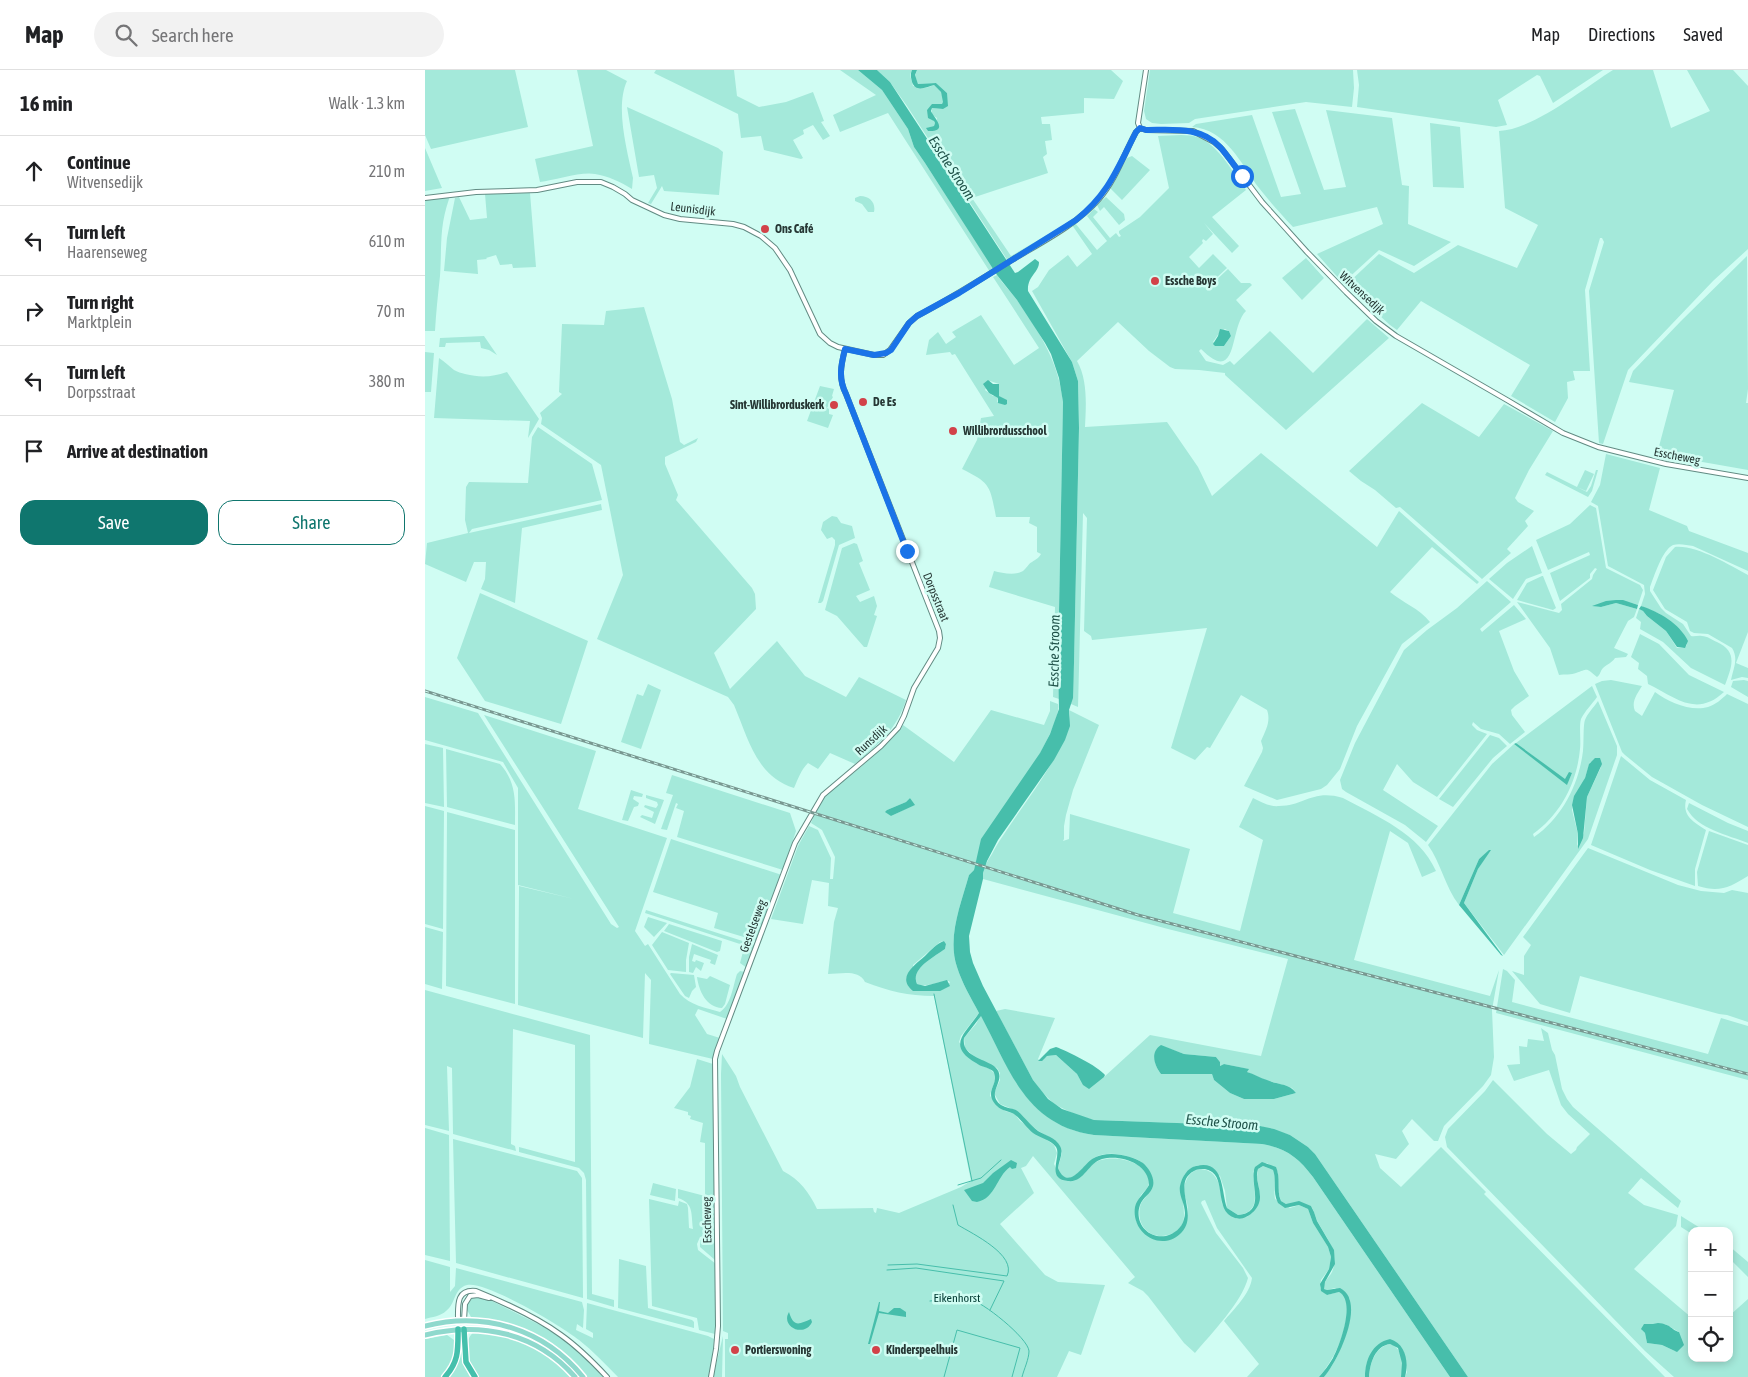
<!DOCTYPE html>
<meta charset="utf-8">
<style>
:root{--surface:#fff;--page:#f2f2f2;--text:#202124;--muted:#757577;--line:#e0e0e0;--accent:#0f766e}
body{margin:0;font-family:"Asap Condensed",sans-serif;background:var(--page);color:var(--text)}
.controls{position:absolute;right:15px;bottom:15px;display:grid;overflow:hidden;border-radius:10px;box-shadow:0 2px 8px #0003}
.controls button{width:45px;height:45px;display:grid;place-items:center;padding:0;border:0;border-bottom:1px solid var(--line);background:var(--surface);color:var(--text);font:25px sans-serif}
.stop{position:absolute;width:15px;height:15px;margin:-11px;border:4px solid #1a73e8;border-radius:50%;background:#fff}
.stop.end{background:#1a73e8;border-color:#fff;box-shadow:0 1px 5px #0008}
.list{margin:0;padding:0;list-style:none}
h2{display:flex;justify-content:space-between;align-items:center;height:65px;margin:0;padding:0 20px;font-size:21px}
h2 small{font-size:16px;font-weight:400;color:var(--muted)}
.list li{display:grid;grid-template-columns:32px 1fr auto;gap:15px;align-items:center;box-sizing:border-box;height:70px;padding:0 20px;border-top:1px solid var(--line)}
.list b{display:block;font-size:19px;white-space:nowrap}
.list p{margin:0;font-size:16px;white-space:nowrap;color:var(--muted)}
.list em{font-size:16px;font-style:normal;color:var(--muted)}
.actions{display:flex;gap:10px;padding:15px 20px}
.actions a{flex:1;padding:11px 0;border:1px solid var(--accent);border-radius:15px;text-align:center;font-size:18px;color:var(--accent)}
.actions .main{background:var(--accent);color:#fff}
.icon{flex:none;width:28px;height:28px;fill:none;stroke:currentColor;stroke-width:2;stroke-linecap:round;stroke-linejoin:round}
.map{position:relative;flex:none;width:1323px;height:1307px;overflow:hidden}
header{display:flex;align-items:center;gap:30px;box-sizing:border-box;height:70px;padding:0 25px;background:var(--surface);border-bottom:1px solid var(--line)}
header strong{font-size:24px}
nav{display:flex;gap:28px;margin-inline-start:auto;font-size:18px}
.search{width:350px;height:45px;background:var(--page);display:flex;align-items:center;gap:12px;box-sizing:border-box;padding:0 18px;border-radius:28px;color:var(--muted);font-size:19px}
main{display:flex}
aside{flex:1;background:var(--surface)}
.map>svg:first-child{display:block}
.green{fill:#a4e9da;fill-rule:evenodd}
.water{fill:#47beab}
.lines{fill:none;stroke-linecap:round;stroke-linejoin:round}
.stream{stroke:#47beab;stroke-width:1}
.minor-casing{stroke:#628b83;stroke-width:6}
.major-casing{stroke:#fff;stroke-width:8}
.highway-casing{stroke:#fff;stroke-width:8}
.minor{stroke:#fff;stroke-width:4}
.major{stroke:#8fd9cd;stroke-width:5}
.highway{stroke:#44c0ac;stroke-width:5.5}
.rail-casing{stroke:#799891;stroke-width:3}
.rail{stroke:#d0fdf3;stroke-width:1;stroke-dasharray:4;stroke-linecap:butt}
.route{stroke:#1a73e8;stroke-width:6}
.poi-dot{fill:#d24249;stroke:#d0fdf3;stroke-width:2}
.labels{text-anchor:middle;stroke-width:5;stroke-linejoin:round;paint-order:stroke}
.street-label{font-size:12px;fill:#263734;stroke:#d0fdf3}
.poi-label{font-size:12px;font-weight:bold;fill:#263734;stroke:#d0fdf3;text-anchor:start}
.park-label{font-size:12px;fill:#003931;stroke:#d0fdf3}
.water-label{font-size:14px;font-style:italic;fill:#20534a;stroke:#d0fdf3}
</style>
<header>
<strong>Map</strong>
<div class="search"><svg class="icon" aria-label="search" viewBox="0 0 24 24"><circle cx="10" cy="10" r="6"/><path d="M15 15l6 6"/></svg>Search here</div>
<nav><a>Map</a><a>Directions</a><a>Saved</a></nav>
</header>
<main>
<aside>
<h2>16 min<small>Walk · 1.3 km</small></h2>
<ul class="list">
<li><svg class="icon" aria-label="ahead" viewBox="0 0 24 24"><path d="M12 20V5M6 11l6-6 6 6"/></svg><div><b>Continue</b><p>Witvensedijk</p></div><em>210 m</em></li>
<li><svg class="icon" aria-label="left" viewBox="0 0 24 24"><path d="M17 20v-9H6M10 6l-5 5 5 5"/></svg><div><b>Turn left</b><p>Haarenseweg</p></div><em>610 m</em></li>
<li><svg class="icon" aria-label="right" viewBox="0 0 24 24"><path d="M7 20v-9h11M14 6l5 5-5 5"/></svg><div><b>Turn right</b><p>Marktplein</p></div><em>70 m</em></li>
<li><svg class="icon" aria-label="left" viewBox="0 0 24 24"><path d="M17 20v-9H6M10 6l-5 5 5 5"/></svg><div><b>Turn left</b><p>Dorpsstraat</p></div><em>380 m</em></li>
<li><svg class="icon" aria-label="arrive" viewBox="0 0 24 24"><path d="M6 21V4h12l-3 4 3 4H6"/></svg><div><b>Arrive at destination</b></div></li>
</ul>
<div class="actions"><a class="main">Save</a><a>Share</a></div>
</aside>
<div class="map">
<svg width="1323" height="1307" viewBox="0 0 1323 1307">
<rect width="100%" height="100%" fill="#d0fdf3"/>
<path class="green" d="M 0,0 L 90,0 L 103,57 L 6,79 L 0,65 Z
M 152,0 L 181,0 L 202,11 C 190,37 202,80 208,108 L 207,119 C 196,112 183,106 170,104 C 158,101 129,110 115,112 L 110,89 L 168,76 Z
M 231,0 L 309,0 L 312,26 L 334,37 L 361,32 L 388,22 L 399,51 L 396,52 L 405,66 L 398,70 L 388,55 L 378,60 L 379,64 L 368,70 L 378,88 L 376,89 L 339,80 L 336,66 L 316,68 L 313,44 L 229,3 Z
M 415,0 L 433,0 L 457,20 L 483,59 L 489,77 L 500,93 L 569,199 L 565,202 L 463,43 L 415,62 L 408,45 L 451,25 Z
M 452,0 L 487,0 L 485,5 L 488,16 L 501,18 L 509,15 L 516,22 L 519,32 L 517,34 L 511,34 L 502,40 L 510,53 L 509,56 L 502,58 L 503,61 L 510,60 L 512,48 L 507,45 L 507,38 L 518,39 L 522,23 L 511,13 L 493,14 L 490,6 L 492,0 L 686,0 L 698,11 L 689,29 L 659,28 L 659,43 L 616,47 L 617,54 L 625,54 L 627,70 L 620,71 L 622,84 L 618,87 L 623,103 L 547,128 L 586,186 L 627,162 L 583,191 L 482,36 L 465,12 Z
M 725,0 L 928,0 L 929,18 L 927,37 L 881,32 L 770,49 L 764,53 L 736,54 L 727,53 L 721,49 L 719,41 Z
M 932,0 L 1178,0 L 1128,33 L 1115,6 L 1112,5 L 1073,30 L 1082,55 L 1071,57 L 932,37 L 934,15 Z
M 1188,0 L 1228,0 L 1246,58 L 1285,41 L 1262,0 L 1308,0 L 1323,16 L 1323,179 L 1288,211 L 1203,300 L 1178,374 L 1174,373 L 1164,221 L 1179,172 L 1177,168 L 1175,168 L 1160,220 L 1165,301 L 1148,301 L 1150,310 L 1142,312 L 1143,328 L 1130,352 L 1086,326 L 1105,295 L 996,231 L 972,260 L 965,255 L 921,215 L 954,184 L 989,203 L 1033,175 L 1092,198 L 1113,155 L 1080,138 L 1074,61 C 1108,60 1159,18 1188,0 Z
M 202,37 L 293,78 L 298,82 L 294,125 L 239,121 L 237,116 L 226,134 L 223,133 L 232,118 L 229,105 L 214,107 Z
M 870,39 L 899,120 L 921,117 L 901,40 L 967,48 L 977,115 L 984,116 L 983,154 L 1026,172 L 989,196 L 954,180 L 919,212 L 917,212 L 892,184 L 958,154 L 952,137 L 868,157 C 856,144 845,132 834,118 C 816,94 801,59 767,57 L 771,54 L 827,45 L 856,127 L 876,124 L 847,42 Z
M 1005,53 L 1035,57 L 1039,118 L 1008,117 Z
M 733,66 C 746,66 762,63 775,68 C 794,76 809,104 821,120 L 787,147 L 814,176 L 807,183 L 779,153 L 788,164 L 781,171 L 778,169 L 777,171 L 778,173 L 764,187 L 774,198 L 788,184 L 802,198 L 788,211 L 788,213 L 803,199 L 816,213 L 825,213 L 827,215 L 811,230 L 821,241 C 804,257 814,317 776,279 L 774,281 L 781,291 L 798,295 L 805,291 L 809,295 L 845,261 L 888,303 L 942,249 L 964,268 L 861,360 L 800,305 L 800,303 L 774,300 L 750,299 L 745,297 L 724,281 L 693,252 L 652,291 C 663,310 661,336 660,357 L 742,352 L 773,397 L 787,426 L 836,383 L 952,477 L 974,441 L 1054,512 L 1052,514 L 1007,477 L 965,522 C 978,533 994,538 1005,552 L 977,574 L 932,656 L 915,699 L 902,715 L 896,719 L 852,730 L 819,716 L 837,682 L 838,678 L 836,671 C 841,660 846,651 842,640 L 816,625 L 785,678 L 782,677 L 770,690 L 746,678 L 782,558 L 667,570 L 666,566 L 659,561 L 662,448 L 658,443 L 653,637 L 646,634 L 649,593 L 654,358 L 653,311 L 647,292 L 607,221 L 613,217 L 624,200 L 643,185 L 652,197 L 667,184 L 647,155 L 650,153 L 672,180 L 682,171 L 662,146 L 669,139 L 673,142 L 668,147 L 685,168 L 691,163 L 694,167 L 696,166 L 694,163 L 694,161 L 715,147 L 744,118 ZM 800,259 L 804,261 L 806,266 L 799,276 L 788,272 L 795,262 Z
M 0,78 L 17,118 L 0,121 Z
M 707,86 L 725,100 L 697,130 L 685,118 L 702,88 Z
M 105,123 L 111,197 L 88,198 L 87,194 L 75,195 L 71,185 L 61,188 L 62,189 L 52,190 L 53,204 L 19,201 L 22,168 L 30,128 L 34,127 L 45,150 L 62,148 L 60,124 Z
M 435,126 C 445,126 451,133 449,142 L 443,142 L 437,134 L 430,131 L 430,128 Z
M 16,127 L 24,128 L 24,129 C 14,158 17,177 15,206 C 13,224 11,243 10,261 L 0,261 L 0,130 Z
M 681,127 L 699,144 L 700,150 L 694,155 L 679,137 L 675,141 L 672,135 Z
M 1322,186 L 1323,319 L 1321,333 L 1323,333 L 1323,400 L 1232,384 L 1249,320 L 1204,312 L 1208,301 L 1256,251 Z
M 881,188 L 899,208 L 877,230 L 857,208 Z
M 572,205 C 578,214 585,221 592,230 C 614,261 634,293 638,332 L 633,594 L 634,629 L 628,627 L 630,537 L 564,517 L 569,501 C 577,503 590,506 598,501 C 602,498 603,494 607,492 C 611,489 613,489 616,484 L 612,482 L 612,457 L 604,453 L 605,447 L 571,447 C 565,415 565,413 537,399 L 552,370 L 556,348 L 569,346 L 530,284 L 527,285 L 525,282 L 501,285 L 504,270 L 513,262 L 521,274 L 531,267 L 527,262 L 556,245 L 589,295 L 614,278 L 568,207 ZM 565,311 L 574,314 L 574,326 L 579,330 L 572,332 L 573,328 L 570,326 L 568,326 L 560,320 Z
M 219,237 L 247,329 L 255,372 L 259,375 L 273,368 L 271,372 L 240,387 L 240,394 L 253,425 L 251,430 L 327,518 L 330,524 L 331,539 L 289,583 L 305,619 L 352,571 L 380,606 L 421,627 L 434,607 L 481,630 C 472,659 453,675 430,694 L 405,683 L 393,699 L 383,693 C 376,700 373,709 369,718 C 331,706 323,668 309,635 L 303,627 L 172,569 L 198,505 L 176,395 L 116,354 L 117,348 L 115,343 L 137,324 L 134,322 L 137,254 L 179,255 L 181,241 Z
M 59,266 L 72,285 L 64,280 L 56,278 L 55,272 L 21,273 L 20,277 L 14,277 L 15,268 Z
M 0,282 L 9,283 L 6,322 L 0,322 Z
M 14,288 C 20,292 24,296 29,300 C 32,302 37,303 40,304 C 56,308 67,307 82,302 L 114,349 L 103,368 L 105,351 L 9,348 Z
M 395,316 L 409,319 L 407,326 L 408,327 L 402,338 L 404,339 L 404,344 L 408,345 L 403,358 L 382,351 Z
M 997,333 L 1054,367 L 1079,334 L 1128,361 L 1104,400 L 1090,428 L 1093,432 L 1109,441 L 1100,451 L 1103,456 L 1082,479 L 1086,483 L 1057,509 L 975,437 L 971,438 L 950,420 L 936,411 L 924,401 Z
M 113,357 L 167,394 L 177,430 L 47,459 L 44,463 L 176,434 L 177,440 L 97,458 L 90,533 L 56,519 L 60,509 L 61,492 L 49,492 L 41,512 L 0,494 L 2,473 L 43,463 L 40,450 L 41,417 L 44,412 L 103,413 L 107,367 Z
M 1181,384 L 1235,398 L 1224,440 L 1262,456 L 1264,461 L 1323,483 L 1323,501 L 1268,476 C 1262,475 1254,473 1248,475 C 1237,480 1229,507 1225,517 L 1225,521 L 1236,538 L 1241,543 L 1258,554 L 1266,566 C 1270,567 1273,565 1277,566 C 1282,566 1287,570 1292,572 C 1313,582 1307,596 1300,615 L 1266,598 L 1238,572 L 1215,559 L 1216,552 L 1211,548 L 1214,539 L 1218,541 L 1222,546 L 1241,561 L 1252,578 L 1258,578 L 1262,575 L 1256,561 L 1235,544 L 1216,536 L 1220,524 L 1219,515 L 1183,496 L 1173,436 L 1166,432 L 1175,415 Z
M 1160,400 L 1169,404 L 1161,421 L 1152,417 Z
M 1171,400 L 1173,400 L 1167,421 L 1163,427 L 1120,405 L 1122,402 L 1162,422 L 1166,416 Z
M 1165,435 L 1171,438 L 1181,498 L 1215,515 L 1218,520 L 1213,535 C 1197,529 1185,530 1169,536 L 1176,537 L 1191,533 L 1212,539 L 1209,547 L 1203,551 L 1189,578 L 1201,583 L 1203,584 L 1201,587 L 1190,588 C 1187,593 1182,594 1178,598 C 1175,601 1176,604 1172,607 C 1161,598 1164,598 1151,603 C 1147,605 1139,604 1134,605 L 1125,578 L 1092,532 L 1134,543 L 1137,540 L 1136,534 L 1167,509 L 1168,505 L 1172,499 L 1170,498 L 1165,504 L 1165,508 L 1135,531 L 1125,503 L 1165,485 L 1164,482 L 1123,500 L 1111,470 L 1145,454 Z
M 407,446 L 412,447 L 416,453 L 427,456 L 430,468 L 414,475 L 398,531 L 396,533 L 393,533 L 410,475 L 410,470 L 407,467 L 402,469 L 396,460 L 398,452 Z
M 429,473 L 432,474 L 438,491 L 434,493 L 445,520 L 431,526 L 435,532 L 449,526 L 452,536 L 449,545 L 452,546 L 442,577 L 439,577 L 412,546 L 400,540 L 417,478 Z
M 1107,476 L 1117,503 L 1101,509 L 1088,529 L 1064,509 L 1082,493 Z
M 1250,477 C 1272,475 1304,495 1323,505 L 1323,562 L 1311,593 L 1323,598 L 1323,608 L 1317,607 L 1306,610 C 1308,599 1314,589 1307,578 L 1283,564 L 1269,563 L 1265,561 L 1262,552 L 1240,539 L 1228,520 L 1241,487 Z
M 1117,506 L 1118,506 L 1131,538 L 1128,540 L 1092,530 L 1102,513 Z
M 1062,511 L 1086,532 L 1055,559 L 1057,562 L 1089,535 L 1101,549 L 1074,561 L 1089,601 L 1104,626 L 1090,636 L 1086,640 L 1087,645 L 1100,662 L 1085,674 L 1074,664 L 1056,659 L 1048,652 L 1047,655 L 1052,660 L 1062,664 L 1012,727 L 988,712 L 972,694 L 958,720 L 1013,756 L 1001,772 L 980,755 L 921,722 L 917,719 L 915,710 L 930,673 L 979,580 L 1002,560 L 1032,538 Z
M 55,523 L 163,571 L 136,654 L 60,631 L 32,588 Z
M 1215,564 L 1234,574 L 1264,605 L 1299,622 C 1271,648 1250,627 1223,614 L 1222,606 L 1213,599 L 1214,593 L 1206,587 Z
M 1186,610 L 1217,616 C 1212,624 1206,632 1210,641 L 1217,646 L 1230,622 C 1243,632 1266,642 1283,637 C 1290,635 1297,629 1302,624 L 1323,634 L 1323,757 L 1277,735 L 1227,707 L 1200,685 L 1197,682 L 1170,614 L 1177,611 Z
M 1319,610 L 1323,611 L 1323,627 L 1306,617 L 1308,611 Z
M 223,614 L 236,620 L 216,679 L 196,672 L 212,624 L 218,626 Z
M 1167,616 L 1172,627 C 1167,634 1160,641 1156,649 C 1154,655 1156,672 1155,679 C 1152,713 1135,745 1108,764 L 1109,767 C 1137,748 1154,714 1158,681 C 1159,674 1158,655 1160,650 C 1162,644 1169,637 1173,631 L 1192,676 L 1192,685 L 1163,769 L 1079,885 L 1039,833 L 1053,799 L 1065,780 L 1054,789 L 1034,835 C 1020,817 1016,793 1003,775 L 1067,694 L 1089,674 L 1142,714 L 1147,703 L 1140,710 L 1091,673 ZM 1165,692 L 1176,697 L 1162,727 L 1159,763 L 1152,776 L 1153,764 L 1147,740 L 1148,731 L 1159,711 Z
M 0,627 L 53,643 L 186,854 L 192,858 L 194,857 L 59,645 L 171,681 L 153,739 L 242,768 L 210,861 L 220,876 L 223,874 L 255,924 C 265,935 281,938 295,942 C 306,935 308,916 312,904 L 315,901 L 320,902 L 302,949 L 273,939 L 270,945 L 282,964 L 295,968 L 288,989 L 224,974 L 226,910 L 220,903 L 218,968 L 93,935 L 94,816 L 149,829 L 93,815 L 93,718 L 78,692 L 0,670 Z
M 625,631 L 633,634 C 639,655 567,764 552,788 L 549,800 L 544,805 C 536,834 522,867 532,897 C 537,913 546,928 554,943 L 536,966 L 534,972 L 551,993 L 565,999 L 571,1005 C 571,1012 566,1018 565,1026 L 580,1041 L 590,1044 L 595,1051 L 629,1075 L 632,1083 L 629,1094 L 637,1110 C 656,1116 661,1094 676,1090 C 691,1085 724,1092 724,1112 C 724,1118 720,1120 716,1125 C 712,1131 712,1144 711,1151 L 730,1170 L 743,1170 L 760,1157 C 761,1150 764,1140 762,1133 C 760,1125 757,1120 761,1111 C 766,1097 783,1095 791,1108 C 796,1116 796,1125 797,1134 L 812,1149 L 822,1147 L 835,1127 L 832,1106 L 833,1099 L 838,1096 L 848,1100 C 852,1108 848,1119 850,1129 L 865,1138 L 874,1135 L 883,1139 L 888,1153 L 903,1177 L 906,1187 L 904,1199 L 896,1210 L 895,1218 L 902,1225 L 914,1222 L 920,1226 C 927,1252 911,1288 894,1307 L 822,1307 L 834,1294 L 799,1251 C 809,1239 825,1224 827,1208 L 792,1158 L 780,1130 L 777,1131 L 776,1133 L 791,1163 L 818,1198 L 823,1208 C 817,1232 786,1264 770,1283 L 759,1273 L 723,1226 L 718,1221 L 703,1213 L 710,1207 L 608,1086 L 601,1096 L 596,1098 L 609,1123 L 575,1154 L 620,1205 L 633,1212 L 680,1215 L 656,1285 L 644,1281 L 632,1307 L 300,1307 L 300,1269 L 303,1269 L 303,1263 L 298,1261 L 296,1004 L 297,984 L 311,1006 L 315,1017 L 358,1101 C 375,1110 384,1122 392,1139 L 448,1138 L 449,1142 L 451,1143 L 452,1138 L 474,1143 L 536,1117 L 546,1111 L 509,926 C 483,926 464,921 440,912 C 434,899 415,904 403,904 L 409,852 L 413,838 L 403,836 L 404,813 L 387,810 L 378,854 L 346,849 L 373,776 L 384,756 L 393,760 L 406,788 L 405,809 L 408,809 L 410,787 L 397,760 L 386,753 L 397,728 C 425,705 456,684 478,655 L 529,692 L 566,640 L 619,655 L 625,641 ZM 485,728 L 489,735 L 466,746 L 462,740 L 481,732 ZM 519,871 L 521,874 L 520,879 C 509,887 485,899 492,914 C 504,918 512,911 524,911 L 525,913 L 488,921 L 488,895 L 515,872 Z
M 644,640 L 674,655 L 648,720 L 641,745 L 639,756 L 639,769 L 638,771 L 644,769 L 645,744 L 765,779 L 748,843 L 815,861 L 838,770 L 814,757 L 828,728 C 836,732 845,737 854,736 C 880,736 887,719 918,728 C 953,747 994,763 1011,801 L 997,807 L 983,773 L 965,761 L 929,890 L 1065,926 L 1074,900 L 1067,940 L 1069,987 L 1066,1005 L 1058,1016 L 1019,1056 L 1013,1071 L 1009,1071 L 987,1049 L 977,1061 L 984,1074 L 971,1089 L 950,1084 L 955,1098 L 976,1117 L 1016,1077 L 1061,1122 L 1059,1124 L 1075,1140 L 1240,1307 L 1043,1307 L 890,1084 L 883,1077 L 865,1065 L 835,1056 L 669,1050 L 651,1045 L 629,1034 L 616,1021 L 608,1010 L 571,941 L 580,939 L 630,948 L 613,989 L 615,991 L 622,986 L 631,985 L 652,1004 L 655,1009 L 679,1007 L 725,965 L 836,986 L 863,889 L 743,859 L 558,809 C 557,799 562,792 567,784 C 584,750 651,675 644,640 ZM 734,977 L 740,977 L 759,984 L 791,987 L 795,992 L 795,996 L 799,994 L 823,999 L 822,1002 L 840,1010 L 862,1016 L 867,1018 L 871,1023 L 849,1029 L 819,1029 L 805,1023 L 789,1010 L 787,1004 L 736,1004 C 729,995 727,985 734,977 Z
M 1065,665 L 1074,668 L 1082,676 L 1068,688 L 1028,737 L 1014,729 Z
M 0,674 L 18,678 L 19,737 L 0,733 Z
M 21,679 L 75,694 C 92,713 90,731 90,755 L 22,737 Z
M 1196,686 L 1225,710 L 1261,730 C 1257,746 1269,752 1281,760 L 1270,799 L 1270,816 L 1225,800 L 1166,775 Z
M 247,705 L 365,743 L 371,761 L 358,800 L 252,767 L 259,741 L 251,738 L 253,734 L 251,733 L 242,760 L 236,759 L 248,725 L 241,723 Z
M 206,720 L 218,724 L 217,727 L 209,726 L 208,729 L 214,733 L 213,736 L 209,737 L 203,751 L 197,750 Z
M 221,725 L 239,730 L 230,754 L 215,747 L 217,745 L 227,748 L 229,742 L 219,737 L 220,735 L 231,738 L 233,735 L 232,732 L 221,728 Z
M 1264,733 L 1303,753 L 1323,761 L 1323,773 C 1303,765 1273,759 1262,739 Z
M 0,736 L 19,741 L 18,859 L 0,854 Z
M 22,742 L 90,760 L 90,934 L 21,916 Z
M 1284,761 L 1323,775 L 1323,806 C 1305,817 1295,823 1273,816 L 1272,802 Z
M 246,769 L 357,805 L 332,871 L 289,858 L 293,843 L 228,822 Z
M 1163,778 L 1253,815 L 1276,821 L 1299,823 L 1307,820 L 1323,823 L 1323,952 L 1302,945 L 1294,944 L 1155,906 L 1145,943 L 1115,934 L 1087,901 L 1099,905 L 1099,886 L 1106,875 L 1098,867 Z
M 221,840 L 330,875 L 322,898 L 315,893 L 319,878 L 318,875 L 220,843 Z
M 223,847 L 242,853 L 229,867 L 219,857 Z
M 244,854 L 297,871 L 295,881 L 292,882 L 239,861 Z
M 0,857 L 18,862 L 17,919 L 0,914 Z
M 237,862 L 264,873 L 261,890 L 261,902 L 243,900 L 227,875 Z
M 267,874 L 293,885 L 290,895 L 285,893 L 286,890 L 269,884 L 267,891 L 270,892 L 271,890 L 279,893 L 276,901 L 271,897 L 268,903 L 264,902 L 264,887 Z
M 1078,899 L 1082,901 L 1090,910 L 1087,932 L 1283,984 L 1296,948 L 1323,956 L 1323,1010 L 1071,943 Z
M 246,903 L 269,905 L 271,917 L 267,921 L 264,928 L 260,926 L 245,904 Z
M 285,906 L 305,915 L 300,934 L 297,938 C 281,937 274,921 272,907 L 282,909 Z
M 0,920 L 165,965 L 167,1224 L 189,1230 L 189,1237 L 162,1229 L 161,1110 L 159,1103 L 154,1098 L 94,1082 L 94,1077 L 150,1092 L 150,975 L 88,959 L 86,1074 L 90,1076 L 91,1081 L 28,1064 L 27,998 L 22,996 L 24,1061 L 0,1055 Z
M 556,945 C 585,1000 601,1055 669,1065 L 837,1074 C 861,1078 874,1088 888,1107 L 1025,1307 L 980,1307 L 982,1302 L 979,1282 L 965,1269 C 948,1280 941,1285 940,1307 L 899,1307 C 920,1281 920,1260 925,1229 L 910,1218 L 902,1220 L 899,1219 C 898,1211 904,1208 907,1202 C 915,1183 902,1169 894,1154 C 890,1148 890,1142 886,1136 L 861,1134 L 856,1131 L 853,1120 L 853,1102 L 842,1093 L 828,1101 C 827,1117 839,1142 813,1145 L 802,1138 L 800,1121 L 795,1106 L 774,1095 C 734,1106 781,1155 743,1165 C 724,1170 711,1154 715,1137 C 716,1131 720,1129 723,1124 C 725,1121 725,1117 725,1113 C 728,1095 713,1088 697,1085 C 687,1083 676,1083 667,1089 C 658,1095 643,1123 633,1098 L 637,1083 L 632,1072 L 612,1060 L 598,1048 L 592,1041 L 575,1034 L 570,1025 L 570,1021 L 575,1010 L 575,1003 L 572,998 L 553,990 L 540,978 L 539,968 L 551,954 Z
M 1116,958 L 1123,963 L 1127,980 L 1130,985 L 1137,1019 L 1142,1029 L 1148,1037 L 1256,1131 L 1253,1138 L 1216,1108 L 1203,1123 L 1219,1135 L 1253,1145 L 1251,1156 L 1209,1199 L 1267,1248 L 1267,1288 L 1304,1288 L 1304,1246 L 1323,1229 L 1323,1307 L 1249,1307 L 1220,1281 L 1022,1077 L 1020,1067 L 1023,1059 L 1060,1021 L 1068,1010 L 1122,1064 L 1146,1084 L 1151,1080 L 1152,1077 L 1165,1064 L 1143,1044 L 1136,1035 L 1124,1000 L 1089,1011 L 1082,995 L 1095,994 L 1094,976 L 1102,977 L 1103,969 L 1119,971 ZM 1228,1254 L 1240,1254 L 1254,1262 L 1250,1281 L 1237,1275 L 1222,1273 L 1220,1263 L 1217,1260 Z
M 272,989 L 288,994 L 290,1164 L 275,1167 L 272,1174 L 273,1180 L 291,1194 L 290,1264 L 274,1260 L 272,1248 L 227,1236 L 224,1129 L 253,1136 L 254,1131 L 262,1134 L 263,1138 L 264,1158 L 268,1159 C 266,1144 269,1133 253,1128 L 253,1119 L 280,1126 L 280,1073 L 275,1072 L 278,1053 L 265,1049 L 266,1046 L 263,1045 L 263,1042 L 249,1038 L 265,1017 Z
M 0,1058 L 24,1065 L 25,1191 L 0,1185 Z
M 28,1069 L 152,1101 L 157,1108 L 158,1228 L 31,1193 Z
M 228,1113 L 251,1119 L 250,1131 L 225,1125 Z
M 1256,1146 L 1280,1161 L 1267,1161 L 1267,1164 L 1256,1157 Z
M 290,1167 L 290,1190 L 275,1177 L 275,1170 Z
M 1304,1176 L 1323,1192 L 1323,1207 L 1304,1188 Z
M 194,1189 L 221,1196 L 223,1238 L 267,1250 L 269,1252 L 269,1258 L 193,1238 Z
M 0,1190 L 25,1197 L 25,1222 L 30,1216 L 31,1198 L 157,1232 L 159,1240 L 158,1258 L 152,1254 L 151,1260 L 168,1268 L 168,1263 L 161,1259 L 162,1233 L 283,1266 L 289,1269 L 285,1307 L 193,1307 C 180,1294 168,1281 154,1270 C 138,1257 60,1210 42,1215 C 28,1219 31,1234 21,1241 C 16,1246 7,1247 0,1249 Z
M 48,1226 L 67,1231 L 123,1259 L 148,1277 L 179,1307 L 159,1307 C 137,1285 116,1262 85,1254 C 72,1251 59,1250 46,1247 L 42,1240 L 42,1232 Z
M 50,1261 L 89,1267 L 120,1282 L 149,1307 L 52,1307 C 45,1294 35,1272 50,1261 Z
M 22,1265 L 29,1270 C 32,1284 27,1296 17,1307 L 0,1307 L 0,1269 Z
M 298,1266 L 297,1307 L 288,1307 Z
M 965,1274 C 978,1278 979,1295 976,1307 L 944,1307 C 945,1293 950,1277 965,1274 Z
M 36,1279 L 39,1296 L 45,1307 L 23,1307 Z"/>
<path class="water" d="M 433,0 L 452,0 L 465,12 L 588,200 L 590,203 L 593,202 L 610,189 L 614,192 C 614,203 602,206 603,221 L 647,292 L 653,311 L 654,358 L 649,593 L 648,628 L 644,640 L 645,656 L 640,670 L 629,690 L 573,770 L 562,791 L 558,803 L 558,809 L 544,866 L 545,882 L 548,893 L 558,916 L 591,978 L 608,1010 L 623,1029 L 637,1039 L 669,1050 L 835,1056 L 849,1059 L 865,1065 L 883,1077 L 890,1084 L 1043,1307 L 1025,1307 L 888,1107 C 874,1088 861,1078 837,1074 L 669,1065 C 600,1055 585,1000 556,946 L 539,968 C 536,987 561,989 570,997 C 584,1010 559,1022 576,1035 C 581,1038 586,1038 591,1040 C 596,1043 606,1056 613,1061 C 620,1065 631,1068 635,1076 C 639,1083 634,1090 633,1098 C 643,1122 658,1095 667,1089 C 681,1080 704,1084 718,1093 C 724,1098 730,1108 728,1116 C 726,1124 718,1127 715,1135 C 709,1152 722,1169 741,1166 C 749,1164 757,1158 759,1149 C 763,1137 753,1127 755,1116 C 757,1107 762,1098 771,1096 C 800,1089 796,1122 802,1138 L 813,1145 C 843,1142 823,1112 830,1097 L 837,1092 L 851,1097 C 856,1108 851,1119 856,1131 L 861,1134 L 874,1131 L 886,1136 L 889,1142 L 892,1151 L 909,1180 L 910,1194 L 900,1212 L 899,1219 L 902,1220 L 915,1218 C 942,1231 913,1291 899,1307 L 894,1307 C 899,1301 904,1295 908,1288 C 915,1275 931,1231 914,1222 L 902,1225 L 896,1221 L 895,1214 L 904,1199 L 906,1187 L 903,1177 L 888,1153 L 883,1139 L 874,1135 L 860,1138 L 853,1133 C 847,1121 852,1110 848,1100 L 838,1096 L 833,1099 C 829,1110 838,1122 834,1133 C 832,1139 827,1144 821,1147 C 817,1149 814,1149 810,1148 C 787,1141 804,1103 780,1099 C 777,1099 772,1099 769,1101 C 745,1114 776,1145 755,1164 C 735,1182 706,1163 710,1137 C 712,1128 720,1123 724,1115 C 724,1093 695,1084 677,1089 C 663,1093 659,1113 643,1111 C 620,1109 637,1086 631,1077 C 626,1070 615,1068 608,1063 C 602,1058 594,1047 589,1044 C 584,1041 577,1041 572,1036 C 557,1021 576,1014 568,1001 C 563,997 556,997 551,993 C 520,975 542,962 554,943 C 546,928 537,913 532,897 C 522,867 536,834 544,805 L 549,800 L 556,769 L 615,683 L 625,664 L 634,639 L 633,594 L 638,332 L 634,308 L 626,284 L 620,273 L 592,230 L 572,205 L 500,93 L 489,77 L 483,59 L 457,20 Z
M 487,0 L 492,0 L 490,5 L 493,14 L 511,13 L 522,23 L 523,36 L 518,39 L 507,38 L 506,41 C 508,47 525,62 503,61 L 501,58 L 509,56 L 510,53 L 509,51 L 503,48 L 502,40 L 507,34 L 517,34 L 518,32 L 516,22 L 509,15 C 501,17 491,23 487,12 C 486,7 485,5 487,0 Z
M 795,259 L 804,261 L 806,266 L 799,276 L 790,276 L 788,274 L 793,266 Z
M 563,310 L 568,314 L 574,314 L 574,326 L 582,330 L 582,334 L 580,335 L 573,333 L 573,328 L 564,323 L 558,314 Z
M 1191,530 L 1198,530 L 1213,535 L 1212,539 L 1191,533 L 1176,537 L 1167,536 L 1181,531 Z
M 1216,536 C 1233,541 1255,554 1263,571 L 1260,578 L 1252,577 L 1241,561 L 1222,546 L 1218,541 L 1214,539 Z
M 1091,673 L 1140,709 L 1144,702 L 1147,703 L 1142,715 L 1089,674 Z
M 1170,688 L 1175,688 L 1177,694 L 1162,727 L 1158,768 L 1153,779 L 1153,764 L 1147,735 L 1149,726 L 1160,708 L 1164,694 Z
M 485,728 L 490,735 L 466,746 L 460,742 L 462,740 L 481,732 Z
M 1064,780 L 1066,780 L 1053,799 L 1039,833 L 1078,886 L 1076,885 L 1034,835 L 1054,789 Z
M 519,871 L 521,874 L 520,879 C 509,887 485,899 492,914 L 500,916 L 522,910 L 525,916 L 515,921 L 488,921 C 471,907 490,895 500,886 C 506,880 511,874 519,871 Z
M 736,975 L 759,984 L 791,987 L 795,992 L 795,996 L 799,994 L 824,999 L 822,1002 C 829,1004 835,1008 842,1010 C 853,1015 864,1013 871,1023 L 849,1029 L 819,1029 L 805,1023 L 789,1010 L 787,1004 L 736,1004 C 729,995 725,982 736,975 Z
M 631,977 C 642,981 673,996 680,1005 L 679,1007 L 664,1019 L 658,1015 L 652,1004 L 631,985 L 622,986 L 617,991 L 613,991 L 625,979 Z
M 586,1090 L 592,1093 L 591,1098 L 587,1099 L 585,1097 C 571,1107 571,1128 552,1132 L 547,1131 L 539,1120 L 558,1113 L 568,1103 Z
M 454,1232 L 455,1232 L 454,1241 L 463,1243 L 469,1238 L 475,1238 L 481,1242 L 481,1247 L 454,1243 L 445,1274 L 443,1274 Z
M 364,1242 C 369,1258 374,1254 386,1249 L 387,1252 C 380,1268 355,1257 364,1242 Z
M 1233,1253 C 1246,1254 1245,1259 1254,1262 L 1259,1275 L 1252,1282 L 1237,1275 L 1222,1273 L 1220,1263 L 1216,1259 L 1219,1254 L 1228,1254 Z
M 965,1269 C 981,1274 984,1292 980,1307 L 976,1307 L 977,1293 L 973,1278 L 965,1274 C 950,1276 945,1293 944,1307 L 940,1307 C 940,1290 947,1273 965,1269 Z"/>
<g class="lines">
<path class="stream" d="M 509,924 L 547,1111
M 533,1115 L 556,1108 L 576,1090
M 463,1195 L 492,1194 L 582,1206 C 592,1185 548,1164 533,1155 L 528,1135
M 462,1200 L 491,1198 L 579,1211 L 565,1240
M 505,1231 C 517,1230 532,1227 544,1229 C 557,1231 603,1268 604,1281 C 604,1289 599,1299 597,1307
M 519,1307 L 532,1260 L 595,1278 L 587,1307"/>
<g class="minor-casing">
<path id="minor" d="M 715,58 L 721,60 L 768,61 L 789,72 L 797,79 L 837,132 L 882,182 L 921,222 L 951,251 L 971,266 L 1082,330 L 1138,363 L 1173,377 L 1241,394 L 1323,408
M 715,58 L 713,53 L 721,0
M 0,128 L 51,122 L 112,120 L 152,112 L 176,112 L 188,117 L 200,124 L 207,130 L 239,145 L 255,149 L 308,154 L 319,157 L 336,166 L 350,178 L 365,200 L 395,264 L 405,273 L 413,277 L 449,285 L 458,285 L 465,280 L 484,253 L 492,246 C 525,229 556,209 587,190 C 617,172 651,155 674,129 C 691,109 699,84 711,62 L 715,58
M 33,1250 C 33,1235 31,1219 51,1221 C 78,1232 113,1248 136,1265 C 153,1277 168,1292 182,1307
M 39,1250 L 40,1234 L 45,1226 L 53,1225 L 64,1228
M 286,1307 L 291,1279 L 293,1256 L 290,989 L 292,981 L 370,773 L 398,725 L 456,676 L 473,658 L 479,646 L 489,618 L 513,578 L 515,568 L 514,561 L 421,324 C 413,309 416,295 420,279"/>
</g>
<g class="major-casing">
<path id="major" d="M 0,1256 C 60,1241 119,1259 158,1307
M 0,1265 C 56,1251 112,1263 150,1307"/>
</g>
<g class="highway-casing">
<path id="highway" d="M 39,1259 L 41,1292 L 50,1307
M 20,1307 C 34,1291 33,1280 33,1259"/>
</g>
<use href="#minor" class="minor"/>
<use href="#major" class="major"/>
<use href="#highway" class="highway"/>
<g class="rail-casing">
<path id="rail" d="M 0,621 L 713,845 L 1323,1004"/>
</g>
<use href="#rail" class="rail"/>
</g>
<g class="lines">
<path class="route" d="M 482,481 L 421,324 C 413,308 416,295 420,279 L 449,285 L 461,283 L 466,280 L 484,253 L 492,246 L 534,223 L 651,150 C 684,124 693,97 711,62 L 715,58 L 721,60 C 747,60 776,56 795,77 C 803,86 810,96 817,106"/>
</g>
<g class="poi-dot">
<circle cx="340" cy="159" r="5"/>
<circle cx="730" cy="211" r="5"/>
<circle cx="438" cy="332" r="5"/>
<circle cx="409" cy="335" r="5"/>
<circle cx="528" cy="361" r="5"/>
<circle cx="310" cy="1280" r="5"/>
<circle cx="451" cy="1280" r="5"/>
</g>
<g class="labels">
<g class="street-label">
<text transform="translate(268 139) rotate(7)" y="4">Leunisdijk</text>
<text transform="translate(937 223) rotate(43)" y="4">Witvensedijk</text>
<text transform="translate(1252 386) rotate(11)" y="4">Esscheweg</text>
<text transform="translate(511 527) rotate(68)" y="4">Dorpsstraat</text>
<text transform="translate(446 670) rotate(-43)" y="4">Runsdijk</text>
<text transform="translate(328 856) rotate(-70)" y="4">Gestelseweg</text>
<text transform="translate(282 1150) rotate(-91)" y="4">Esscheweg</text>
</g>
<g class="poi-label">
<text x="350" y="163">Ons Café</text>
<text x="740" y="215">Essche Boys</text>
<text x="448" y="336">De Es</text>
<text x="399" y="339" text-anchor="end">Sint-Willibrorduskerk</text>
<text x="538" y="365">Willibrordusschool</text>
<text x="320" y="1284">Portierswoning</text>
<text x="461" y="1284">Kinderspeelhuis</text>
</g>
<g class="park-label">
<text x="532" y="1232">Eikenhorst</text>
</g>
<g class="water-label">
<text transform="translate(527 98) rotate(57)" y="5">Essche Stroom</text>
<text transform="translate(629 581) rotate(-89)" y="5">Essche Stroom</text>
<text transform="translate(797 1052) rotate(5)" y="5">Essche Stroom</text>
</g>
</g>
</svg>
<div class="controls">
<button>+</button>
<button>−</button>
<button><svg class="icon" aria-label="locate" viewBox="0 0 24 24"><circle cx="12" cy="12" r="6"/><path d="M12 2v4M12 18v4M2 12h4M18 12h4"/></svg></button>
</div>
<div class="stop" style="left:817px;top:106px"></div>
<div class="stop end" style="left:482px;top:481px"></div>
</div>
</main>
